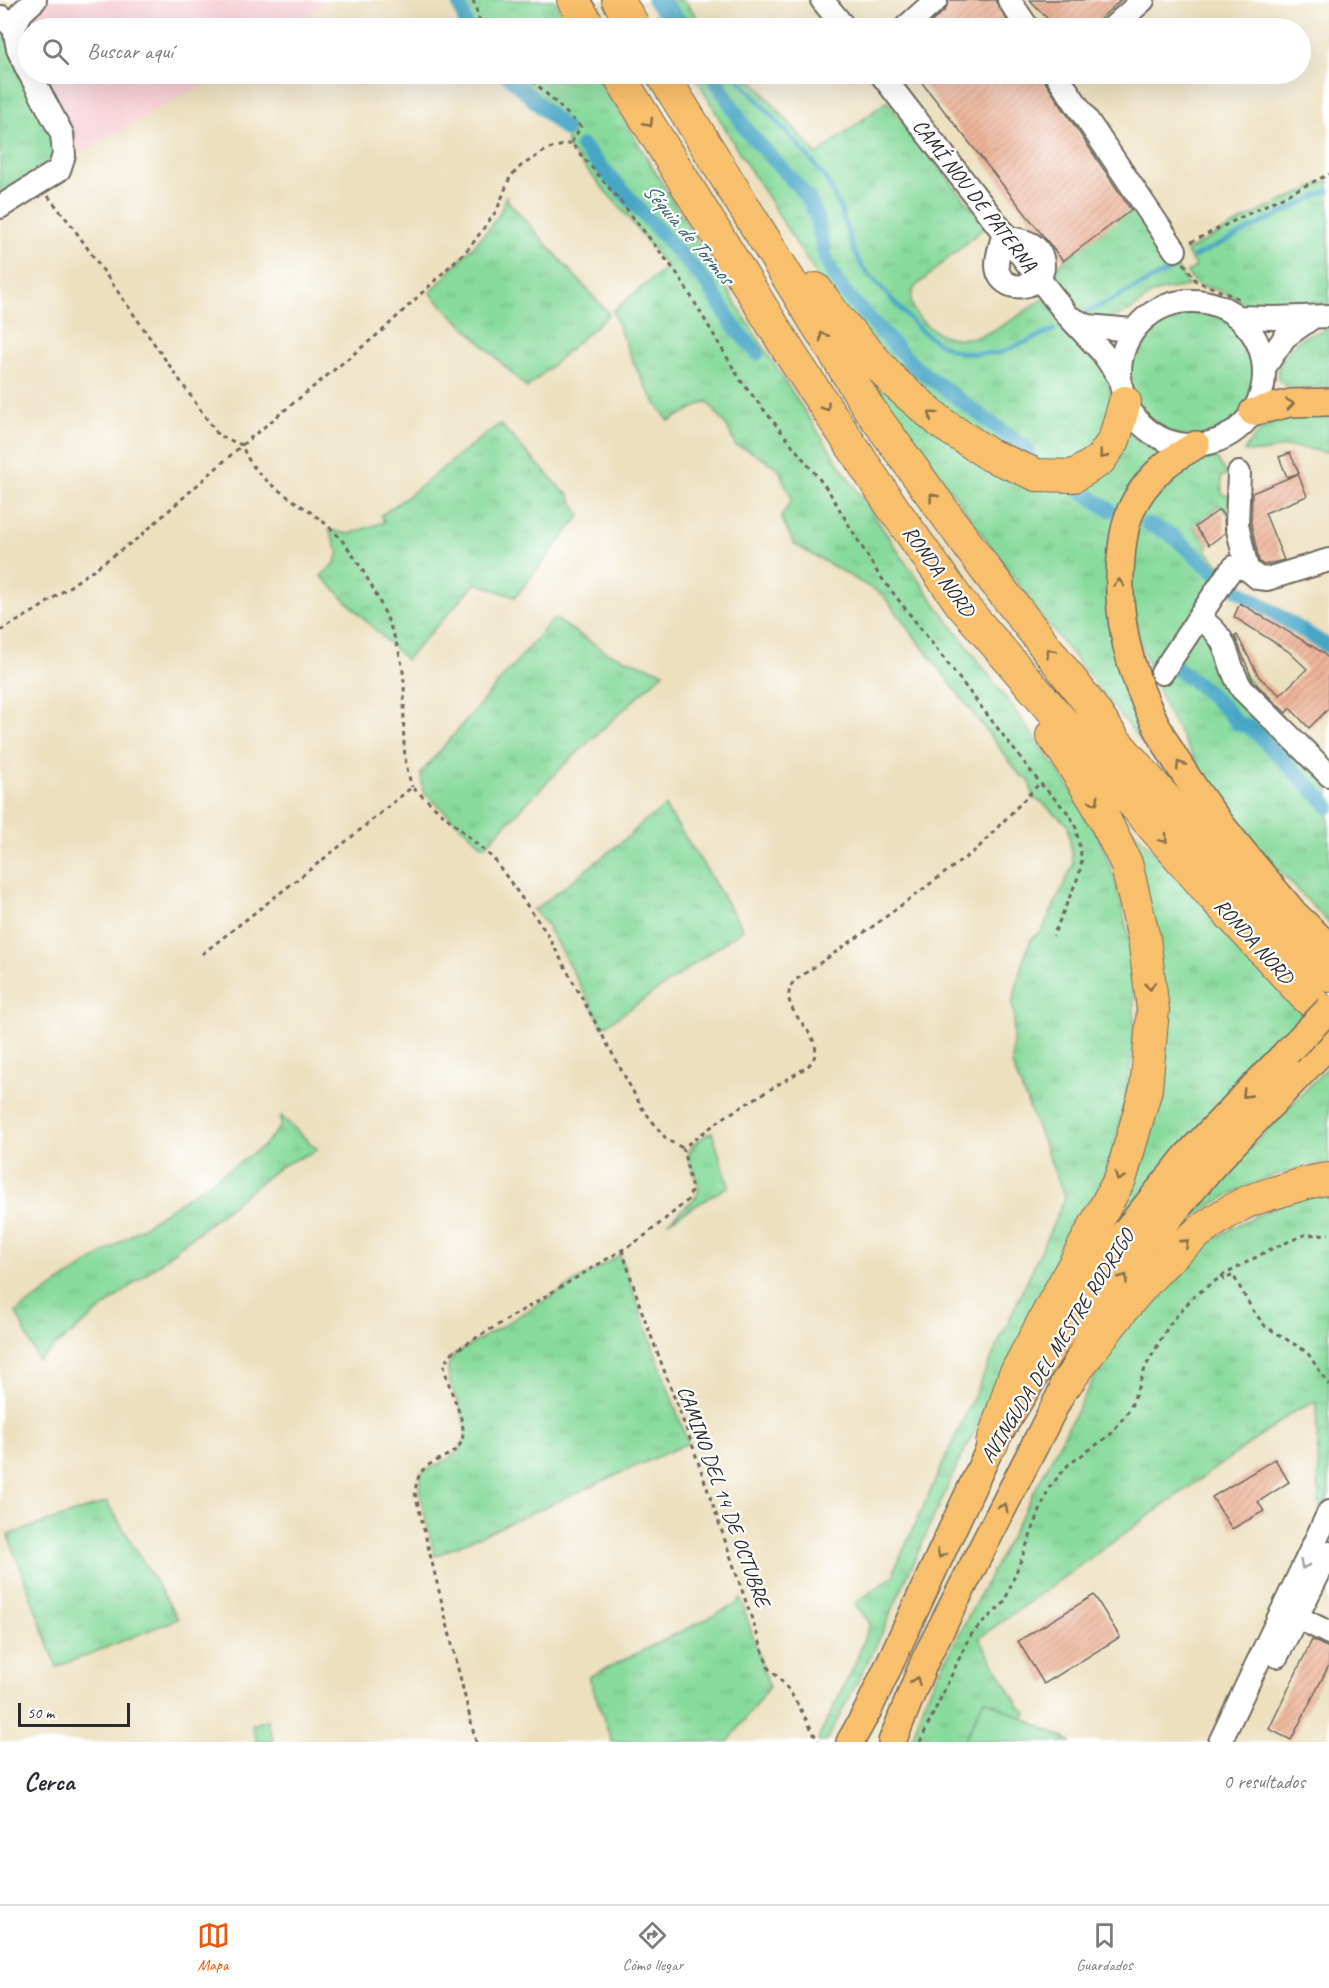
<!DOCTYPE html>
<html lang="es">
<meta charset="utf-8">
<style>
:root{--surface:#fff;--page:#f7f7f7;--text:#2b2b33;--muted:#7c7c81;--line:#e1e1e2;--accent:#ea580c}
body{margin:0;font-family:Caveat,sans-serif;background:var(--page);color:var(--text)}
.scale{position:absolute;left:18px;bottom:15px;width:112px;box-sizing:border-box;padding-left:6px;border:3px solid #2b2b2b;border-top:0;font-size:16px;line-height:21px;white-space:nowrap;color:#2b2b2b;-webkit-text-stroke:4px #fff;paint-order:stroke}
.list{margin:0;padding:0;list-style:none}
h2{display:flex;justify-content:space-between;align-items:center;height:78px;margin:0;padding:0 24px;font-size:26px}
h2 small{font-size:20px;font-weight:400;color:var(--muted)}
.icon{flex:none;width:33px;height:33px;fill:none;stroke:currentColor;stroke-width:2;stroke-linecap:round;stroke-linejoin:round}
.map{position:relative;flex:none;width:1329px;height:1742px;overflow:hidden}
.search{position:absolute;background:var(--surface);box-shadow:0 6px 24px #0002;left:18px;right:18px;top:18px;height:66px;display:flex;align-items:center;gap:15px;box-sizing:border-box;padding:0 21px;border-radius:33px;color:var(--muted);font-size:22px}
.sheet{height:162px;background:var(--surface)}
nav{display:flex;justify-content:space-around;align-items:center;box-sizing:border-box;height:84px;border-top:2px solid var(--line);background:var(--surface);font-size:16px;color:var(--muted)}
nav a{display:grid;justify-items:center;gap:3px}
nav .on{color:var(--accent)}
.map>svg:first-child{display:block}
.built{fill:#f7cfd5}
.grass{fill:url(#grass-tufts);stroke:#598263;stroke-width:1.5}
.garden{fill:#87da9b;stroke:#598263;stroke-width:1.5}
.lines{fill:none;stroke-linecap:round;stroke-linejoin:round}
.stream{stroke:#47a6c6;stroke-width:4.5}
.canal{stroke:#47a6c6;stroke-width:15}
.building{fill:url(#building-hatch)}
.minor-casing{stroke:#6f6a5f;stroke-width:26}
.major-casing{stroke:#6f6a5f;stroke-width:30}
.highway-casing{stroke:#6f6a5f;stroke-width:34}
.path{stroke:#6f6a5f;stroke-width:3;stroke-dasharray:4.5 4.5;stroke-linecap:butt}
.minor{stroke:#fff;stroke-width:22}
.major{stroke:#f8bf6c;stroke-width:27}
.highway{stroke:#f8bf6c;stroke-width:32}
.major-bridge-casing{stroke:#6f6a5f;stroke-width:30;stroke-linecap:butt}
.major-bridge{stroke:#f8bf6c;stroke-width:27}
.oneway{stroke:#876e48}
.oneway2{stroke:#a0a0a0}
.labels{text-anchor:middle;stroke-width:4.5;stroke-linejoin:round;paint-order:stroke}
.street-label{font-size:21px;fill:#2b2b2b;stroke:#fff}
.water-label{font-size:22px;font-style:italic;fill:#386271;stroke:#fff}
</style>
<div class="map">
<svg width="1329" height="1742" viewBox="0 0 1329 1742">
<defs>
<pattern id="grass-tufts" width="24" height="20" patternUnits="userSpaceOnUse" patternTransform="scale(1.5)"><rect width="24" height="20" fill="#87da9b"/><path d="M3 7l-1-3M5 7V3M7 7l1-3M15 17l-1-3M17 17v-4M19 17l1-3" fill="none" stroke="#75bb86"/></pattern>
<pattern id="building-hatch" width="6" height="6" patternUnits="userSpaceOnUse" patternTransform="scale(1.5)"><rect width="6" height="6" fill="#edb398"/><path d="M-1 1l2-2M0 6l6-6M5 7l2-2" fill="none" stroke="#cb9a83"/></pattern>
</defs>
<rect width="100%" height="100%" fill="#fff"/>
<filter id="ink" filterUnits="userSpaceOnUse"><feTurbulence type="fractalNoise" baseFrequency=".0167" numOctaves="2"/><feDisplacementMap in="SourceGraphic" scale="12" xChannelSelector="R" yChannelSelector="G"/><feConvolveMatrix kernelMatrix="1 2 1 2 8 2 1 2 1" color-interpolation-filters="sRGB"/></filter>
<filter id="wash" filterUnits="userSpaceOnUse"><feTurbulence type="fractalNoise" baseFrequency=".008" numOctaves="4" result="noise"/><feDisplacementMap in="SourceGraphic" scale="24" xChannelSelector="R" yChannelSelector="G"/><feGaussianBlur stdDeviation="1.35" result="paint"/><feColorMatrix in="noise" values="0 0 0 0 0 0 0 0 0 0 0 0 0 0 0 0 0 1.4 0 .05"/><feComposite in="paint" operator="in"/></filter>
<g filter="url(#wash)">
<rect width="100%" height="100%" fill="#ece0bf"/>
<path class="built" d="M 40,0 L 322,0 L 324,4 L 289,28 L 28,28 L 28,55 L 23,21 Z
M 38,74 L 223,74 L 193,91 L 184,94 L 74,158 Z"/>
<path class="grass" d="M 456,0 L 554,0 L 571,28 L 466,28 Z
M 647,0 L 684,0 L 705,28 L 665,28 Z
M 13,13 L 23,21 L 26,51 L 75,134 L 71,141 L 74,158 L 0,195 L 0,35 Z
M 502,74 L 597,74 C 693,238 794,400 902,557 C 942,614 985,669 1026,726 C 1055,766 1088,809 1106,855 C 1146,959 1141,1074 1104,1178 L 957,1466 L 876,1646 L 826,1742 L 818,1742 L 819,1737 L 855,1664 L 870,1623 L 855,1604 L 894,1575 L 895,1568 L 1065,1198 L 1012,1064 L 1014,1014 L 1012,1005 L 1022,964 L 1031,939 L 1042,931 L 1073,865 L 1068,825 L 1040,801 L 1033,799 L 1030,781 L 1020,775 L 883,595 L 794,544 L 781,517 L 792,499 L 778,468 L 747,449 L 736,446 L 726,425 L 707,401 L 669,421 C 643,389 627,350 613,311 L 667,267 L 628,217 L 567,147 L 567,133 Z
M 694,74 L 747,74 L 817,155 L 887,101 L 986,226 L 915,287 C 908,301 911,309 921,320 C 963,362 1007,323 1044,298 L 1105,370 L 1115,414 L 1082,462 L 1042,464 L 947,416 L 827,292 L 737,149 Z
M 1329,180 L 1329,304 C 1305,300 1279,314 1255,308 C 1242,304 1231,294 1217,290 C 1202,286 1195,288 1187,272 L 1196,267 L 1186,251 L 1257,213 Z
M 506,196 L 508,201 L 609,314 L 527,388 L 430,293 L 486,232 L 499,215 Z
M 1134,205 L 1186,281 L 1188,286 L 1163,290 L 1153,293 L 1130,311 L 1108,319 L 1087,317 L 1050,272 Z
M1130 374a62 62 0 1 1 124 0a62 62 0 1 1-124 0Z
M 1325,327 L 1329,328 L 1329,388 C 1315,385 1296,393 1283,384 C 1267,373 1293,341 1305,336 C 1311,333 1318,332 1324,332 Z
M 880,381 L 1035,483 L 1127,427 L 1151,449 L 1166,453 L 1113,560 L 1178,785 L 1175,784 L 1036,609 L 876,386 Z
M 1299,413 L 1329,413 L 1329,453 C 1315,450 1300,446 1286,447 C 1266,449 1266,455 1244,451 C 1255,429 1277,420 1299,413 Z
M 500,424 L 564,492 L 568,493 L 580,516 L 515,597 L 476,583 L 406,660 L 321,576 L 335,563 L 339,553 L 329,530 L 349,534 L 384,522 L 381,515 C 423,488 459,452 500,424 Z
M 1216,458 L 1228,475 L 1221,476 L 1222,494 L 1229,496 L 1229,515 L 1219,505 L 1193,527 L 1209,544 L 1206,551 L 1225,570 L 1206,629 L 1226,655 L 1329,770 L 1329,923 L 1263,853 L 1215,795 L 1166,709 L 1141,646 L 1129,588 L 1141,508 L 1149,495 L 1187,463 Z
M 554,618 L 608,653 L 664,672 L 563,766 L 486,845 L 482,845 L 423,792 L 421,773 Z
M 665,807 L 701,861 L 743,929 L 671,981 L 603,1027 L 546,924 L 533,909 L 536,909 L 629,836 L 642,823 Z
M 1118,814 L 1305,1013 L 1122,1215 L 1121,1207 L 1151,1108 Z
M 1329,1066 L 1329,1163 C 1279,1169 1230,1191 1189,1220 L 1214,1185 Z
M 281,1116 L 318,1150 L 281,1166 L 38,1360 L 16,1312 L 262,1147 L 281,1126 Z
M 712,1132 L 729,1186 L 668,1222 L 696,1197 L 699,1189 C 693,1158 674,1153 712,1132 Z
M 1329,1193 L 1329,1494 L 1320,1516 L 1316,1402 L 1295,1411 L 979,1638 L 1018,1705 L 1027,1713 L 1023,1719 L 984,1699 L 964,1742 L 911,1742 L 926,1697 L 1105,1357 L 1147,1300 L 1196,1250 L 1241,1223 L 1290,1200 Z
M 620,1255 L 688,1443 L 435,1556 L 419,1491 L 421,1473 C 432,1467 449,1461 457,1452 C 481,1425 447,1397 448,1368 C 448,1364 452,1359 454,1355 Z
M 107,1502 L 178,1619 L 57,1667 L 8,1535 Z
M 741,1599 L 769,1687 L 728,1742 L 612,1742 L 589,1677 L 735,1605 Z
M 267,1720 L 274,1742 L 257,1742 L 252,1725 Z"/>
<path class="garden" d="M 984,1699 L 1072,1742 L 964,1742 Z"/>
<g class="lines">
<path class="stream" d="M 667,0 L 693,28
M 734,74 L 808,156 L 826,179 L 840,208 L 854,251 L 863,268 L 920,330 L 938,343 L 958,352 L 977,354 L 1000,353 L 1054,330
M 1194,257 L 1329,190
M 1086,313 L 1170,270"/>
<path class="canal" d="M 458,0 L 467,28
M 654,0 L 678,28
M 506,74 L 566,130
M 712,74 L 747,131 L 799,187 L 810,201 L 817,219 L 825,256 L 834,277 L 844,292 L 915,367 L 1028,450
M 582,146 L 708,285 L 734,327 L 757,353
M 1075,487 L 1110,510
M 1148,524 L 1170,534 L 1219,576
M 1233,587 L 1329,647
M 1177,669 C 1201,685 1220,701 1238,724 L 1249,726 L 1329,806"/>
</g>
<g id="blocks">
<path class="building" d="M 949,0 L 995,0 L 1012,28 L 925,28 L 945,10 Z
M 1030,0 L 1121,0 L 1090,28 L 1056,28 Z
M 915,74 L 1042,74 L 1045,82 L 1131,210 L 1063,261 Z
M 1290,453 L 1299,473 L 1287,477 L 1279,457 Z
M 1298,474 L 1307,496 L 1265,513 L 1284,560 L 1263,565 L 1259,561 L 1251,524 L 1252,493 Z
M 1219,510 L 1224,516 L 1225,533 L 1209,545 L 1195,527 Z
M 1240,603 L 1322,652 L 1329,659 L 1329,708 L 1309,728 L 1290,708 L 1286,713 L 1253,681 L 1235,636 L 1237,635 L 1259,677 L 1280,695 L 1307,669 L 1288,651 L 1234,617 Z
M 1275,1459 L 1289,1482 L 1258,1502 L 1264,1511 L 1232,1529 L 1212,1497 Z
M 1094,1595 L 1120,1637 L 1044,1684 L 1018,1641 Z
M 1312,1640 L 1329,1648 L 1329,1665 L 1291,1740 L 1269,1729 Z"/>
</g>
</g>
<g filter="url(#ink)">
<use href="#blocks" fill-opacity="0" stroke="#6f6a5f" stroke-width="1.5"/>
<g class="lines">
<g class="minor-casing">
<path id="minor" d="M 822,0 L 845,28
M 1009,0 L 1028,28
M 2,17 L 14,28 L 18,49 L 28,71
M 14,28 L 21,13 L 35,0
M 905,28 L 936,0
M 1112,28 L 1143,0
M 881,74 L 1068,316 L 1102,352 L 1119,377
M 1056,74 L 1175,250
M 0,207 L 59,170 L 64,155 L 62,134 L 30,74
M 1004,232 C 1002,242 997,254 997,264 C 997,298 1051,291 1042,258 C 1040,252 1036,247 1031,244 C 1024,240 1015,239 1008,238
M1120 373a72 72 0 1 1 144 0a72 72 0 1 1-144 0Z
M 1238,317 L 1274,318 L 1329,316
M 1073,319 L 1088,326 L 1132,330
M 1264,368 L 1285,337 L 1313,317
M 1239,473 L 1237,525 L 1247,569
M 1247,569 L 1258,578 L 1267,579 L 1329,560
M 1199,618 C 1234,641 1223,660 1242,689 L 1329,775
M 1162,673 L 1227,575 L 1234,567 L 1247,569
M 1297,1617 L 1329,1633
M 1277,1656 L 1329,1553
M 1220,1742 L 1329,1512"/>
</g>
<g class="major-casing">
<path id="major" d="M 1253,412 L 1290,403 L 1329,402
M 1196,445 C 1185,452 1171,459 1162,468 C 1127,501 1122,528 1120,574 C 1114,708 1212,815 1292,911
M 1280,900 L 1329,947
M 850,1742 L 868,1710 L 992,1444 L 1122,1236 L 1186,1157 L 1287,1052
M 892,1742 L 925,1660 L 1111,1296 L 1160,1229 L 1213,1165 L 1329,1044"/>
</g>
<g class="highway-casing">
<path id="highway" d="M 573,0 L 590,28
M 618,0 L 635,28
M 618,74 L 793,358 L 893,508 L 961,604 L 1211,894 L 1303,994 L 1329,1017
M 662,74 L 868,407 L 986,570 L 1086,699 L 1115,741 L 1227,869 L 1329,976
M 816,289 L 837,318 L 895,383 L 944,425 L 990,455 L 1037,475 L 1074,476 L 1100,460 L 1114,440 L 1125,402
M 1066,1384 C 1115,1318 1166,1244 1241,1205 C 1253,1198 1268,1195 1280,1191 C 1297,1186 1312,1180 1329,1179
M 992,1444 L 1014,1376 L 1121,1177 L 1146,1089 L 1153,1010 L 1144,938 L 1126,863 L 1097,804 L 1064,751 L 1052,735"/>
</g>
<path class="path" d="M 473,0 L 482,28
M 526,74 L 581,127 L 571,143 L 621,202 L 679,276 L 741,381 L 828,490 L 877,572 L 1040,783 L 1070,815 L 1076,828 L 1082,860 L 1079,875 L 1053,936
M 48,196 L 72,226 L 218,435 L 242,445 C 256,489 312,504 340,538 C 368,572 402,638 404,682 C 405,707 402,731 405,756 C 406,766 409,777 412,787
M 1191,242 L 1329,174
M 1184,263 L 1196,281 L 1240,299
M 0,631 L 38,609 L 138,538 L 242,445 L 383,330 L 470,247 L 497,210 L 510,177 L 521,166 L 548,149 L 571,143
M 202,954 L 349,839 L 412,787 L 494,859 L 546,932 L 642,1108 L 667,1140 L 683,1148
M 622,1250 L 641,1309 L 693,1447 L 769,1669 C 791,1686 804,1717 818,1741
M 1222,1276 L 1224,1280 L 1233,1275 L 1252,1309 L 1265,1326 L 1307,1352 L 1329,1385
M 476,1742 L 415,1493 C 416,1485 417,1478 422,1471 C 433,1457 461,1457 463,1435 C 465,1416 446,1387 444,1363 L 453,1352 L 642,1238 L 687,1201 L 692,1190 L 683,1148 L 723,1118 L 807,1067 C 839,1037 770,1014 794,981 L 872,927 L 977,849 L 1040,783
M 920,1742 L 967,1642 L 973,1632 L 1004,1603 L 1049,1488 L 1068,1465 L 1110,1435 L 1130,1409 L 1146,1366 L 1169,1325 L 1194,1296 L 1222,1276 L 1269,1250 L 1304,1235 L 1329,1234"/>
<use href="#minor" class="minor"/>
<use href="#major" class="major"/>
<use href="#highway" class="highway"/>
<g class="major-bridge-casing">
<path id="major-bridge" d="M 1287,1052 L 1329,1009"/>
</g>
<use href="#major-bridge" class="major-bridge"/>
</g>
<defs><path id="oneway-chevron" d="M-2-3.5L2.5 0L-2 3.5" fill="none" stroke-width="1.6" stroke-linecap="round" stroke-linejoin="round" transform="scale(1.5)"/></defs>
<g class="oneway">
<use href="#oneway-chevron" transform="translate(649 123) rotate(58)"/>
<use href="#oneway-chevron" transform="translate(823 336) rotate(-122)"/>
<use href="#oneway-chevron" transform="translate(1290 404) rotate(-8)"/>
<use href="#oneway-chevron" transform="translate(826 407) rotate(56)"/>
<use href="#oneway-chevron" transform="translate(932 415) rotate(-140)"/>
<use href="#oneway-chevron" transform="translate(1103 455) rotate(129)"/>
<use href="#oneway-chevron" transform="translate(933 497) rotate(-126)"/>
<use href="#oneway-chevron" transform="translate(1119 583) rotate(-87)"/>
<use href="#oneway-chevron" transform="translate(1050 652) rotate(-128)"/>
<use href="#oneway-chevron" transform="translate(1180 765) rotate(-122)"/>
<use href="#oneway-chevron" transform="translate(1095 801) rotate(60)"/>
<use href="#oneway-chevron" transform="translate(1164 839) rotate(49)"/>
<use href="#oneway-chevron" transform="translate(1150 986) rotate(83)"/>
<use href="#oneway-chevron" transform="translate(1246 1094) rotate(134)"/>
<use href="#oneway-chevron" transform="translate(1119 1177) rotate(112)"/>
<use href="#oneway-chevron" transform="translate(1185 1243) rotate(-43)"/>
<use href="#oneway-chevron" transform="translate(1124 1278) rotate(-54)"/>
<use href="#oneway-chevron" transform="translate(1004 1507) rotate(-63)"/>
<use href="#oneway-chevron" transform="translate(941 1554) rotate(115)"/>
<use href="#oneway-chevron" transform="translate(916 1681) rotate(-67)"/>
</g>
<use class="oneway2" href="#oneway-chevron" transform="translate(1304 1565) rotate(115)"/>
</g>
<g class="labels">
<g class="street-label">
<text transform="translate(975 195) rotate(52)" y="7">CAMÍ NOU DE PATERNA</text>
<text transform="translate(939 571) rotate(54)" y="7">RONDA NORD</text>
<text transform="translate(1254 941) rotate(48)" y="7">RONDA NORD</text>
<text transform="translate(1057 1346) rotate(-58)" y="7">AVINGUDA DEL MESTRE RODRIGO</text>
<text transform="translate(724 1496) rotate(70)" y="7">CAMINO DEL 14 DE OCTUBRE</text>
</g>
<g class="water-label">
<text transform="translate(689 233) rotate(49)" y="8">Séquia de Tormos</text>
</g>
</g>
</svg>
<div class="scale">50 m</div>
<div class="search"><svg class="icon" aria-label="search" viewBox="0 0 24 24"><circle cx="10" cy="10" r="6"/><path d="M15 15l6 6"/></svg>Buscar aquí</div>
</div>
<section class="sheet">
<h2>Cerca<small>0 resultados</small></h2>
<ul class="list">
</ul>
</section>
<nav>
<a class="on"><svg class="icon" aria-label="map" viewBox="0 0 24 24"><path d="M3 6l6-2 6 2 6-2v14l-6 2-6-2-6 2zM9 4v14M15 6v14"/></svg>Mapa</a>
<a><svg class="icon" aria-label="directions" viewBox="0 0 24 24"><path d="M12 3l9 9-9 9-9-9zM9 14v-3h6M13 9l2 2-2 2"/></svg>Cómo llegar</a>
<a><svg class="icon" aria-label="saved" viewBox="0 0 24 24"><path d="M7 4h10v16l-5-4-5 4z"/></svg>Guardados</a>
</nav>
